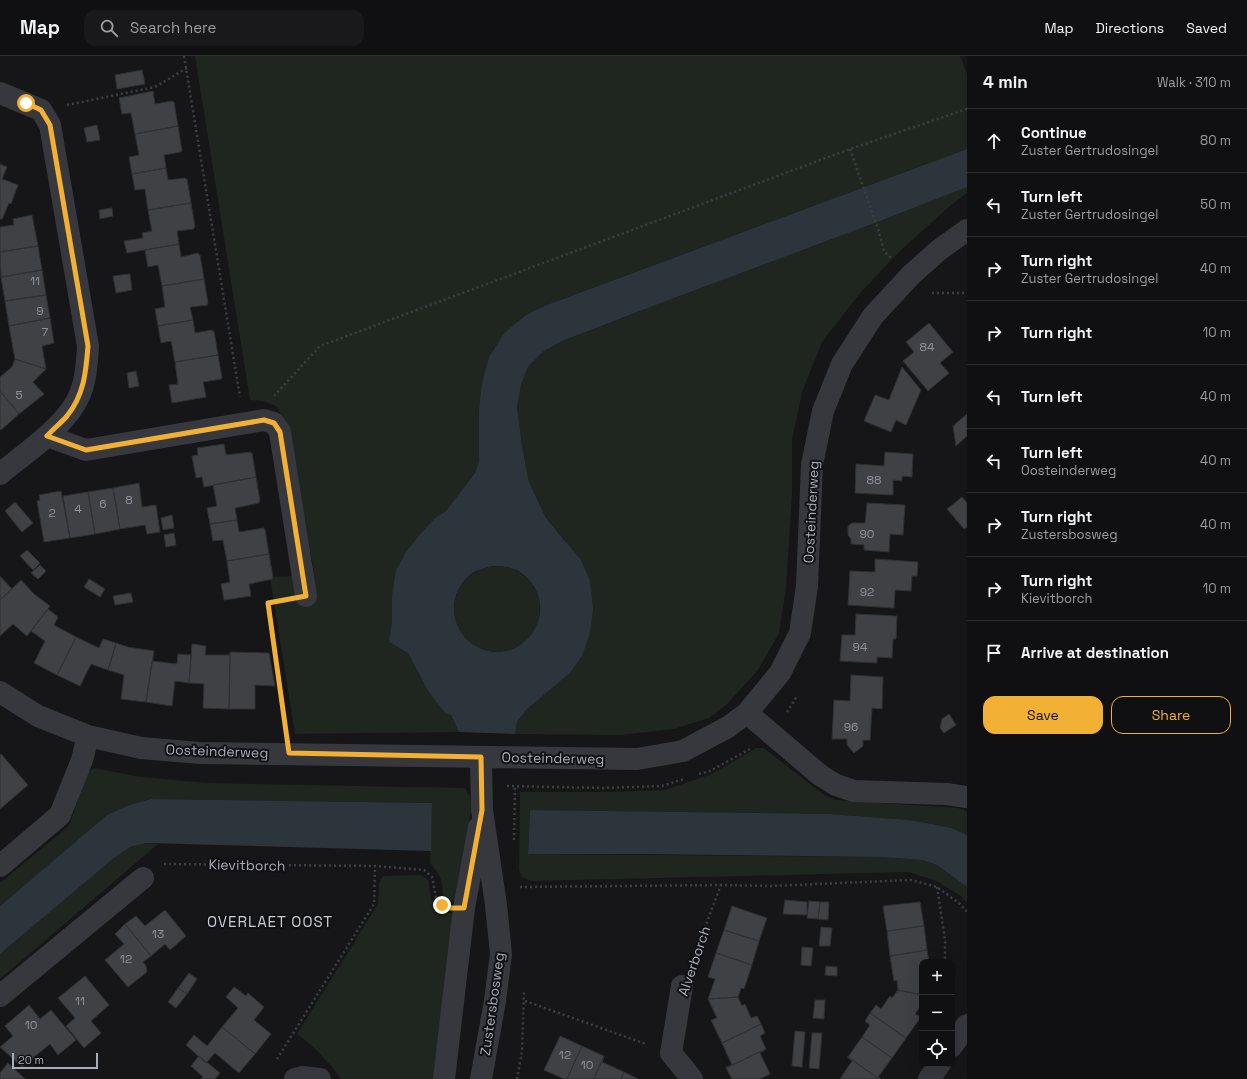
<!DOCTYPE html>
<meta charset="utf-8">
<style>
:root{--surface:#101012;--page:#19191b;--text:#f1f3f6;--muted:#9c9d9f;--line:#303032;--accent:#f2b134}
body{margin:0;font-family:"Space Grotesk",sans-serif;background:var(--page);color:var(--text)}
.controls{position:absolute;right:12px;bottom:12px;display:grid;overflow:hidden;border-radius:8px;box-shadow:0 4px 16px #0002}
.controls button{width:36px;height:36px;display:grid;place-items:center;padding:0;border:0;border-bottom:1px solid var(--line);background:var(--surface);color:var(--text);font:20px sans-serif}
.scale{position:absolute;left:12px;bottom:10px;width:86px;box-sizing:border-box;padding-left:4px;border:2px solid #a8adb8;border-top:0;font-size:11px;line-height:14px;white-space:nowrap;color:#a8adb8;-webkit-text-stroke:3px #111113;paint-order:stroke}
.stop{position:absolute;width:12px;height:12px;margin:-9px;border:3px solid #f2b134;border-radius:50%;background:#fff}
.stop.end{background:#f2b134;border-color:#fff;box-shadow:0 1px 4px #0008}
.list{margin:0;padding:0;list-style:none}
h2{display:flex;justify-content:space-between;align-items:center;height:52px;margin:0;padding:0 16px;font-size:17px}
h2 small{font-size:13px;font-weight:400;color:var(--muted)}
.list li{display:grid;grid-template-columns:26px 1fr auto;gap:12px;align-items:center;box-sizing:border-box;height:64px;padding:0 16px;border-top:1px solid var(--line)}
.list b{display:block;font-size:15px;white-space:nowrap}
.list p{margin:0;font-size:13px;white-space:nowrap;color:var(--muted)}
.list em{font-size:13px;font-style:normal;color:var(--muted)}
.actions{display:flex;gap:8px;padding:12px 16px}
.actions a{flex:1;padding:9px 0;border:1px solid var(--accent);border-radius:12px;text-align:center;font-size:14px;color:var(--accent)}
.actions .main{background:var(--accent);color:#111}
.icon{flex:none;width:22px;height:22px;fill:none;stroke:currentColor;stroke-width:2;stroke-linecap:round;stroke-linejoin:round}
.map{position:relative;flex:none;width:967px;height:1023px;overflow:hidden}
header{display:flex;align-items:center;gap:24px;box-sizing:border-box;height:56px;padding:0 20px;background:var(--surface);border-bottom:1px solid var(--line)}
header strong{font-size:19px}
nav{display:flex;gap:22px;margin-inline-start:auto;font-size:14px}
.search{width:280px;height:36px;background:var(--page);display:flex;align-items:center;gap:10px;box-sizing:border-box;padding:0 14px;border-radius:12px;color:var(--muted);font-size:15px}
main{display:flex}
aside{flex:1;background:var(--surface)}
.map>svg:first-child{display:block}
.green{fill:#1e261f}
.water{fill:#2c353c;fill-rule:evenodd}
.building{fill:#404145;stroke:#303034}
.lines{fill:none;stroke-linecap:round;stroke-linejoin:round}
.path{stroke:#3d3f44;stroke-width:2.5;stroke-dasharray:2 3;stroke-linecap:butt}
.minor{stroke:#37383d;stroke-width:22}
.route{stroke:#f2b134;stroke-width:5}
.labels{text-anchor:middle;stroke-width:4;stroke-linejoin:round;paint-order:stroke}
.number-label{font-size:12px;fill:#8e929b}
.street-label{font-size:14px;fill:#a8adb8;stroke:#111113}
.neighbourhood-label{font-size:15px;letter-spacing:1px;fill:#c9ccd4;stroke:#111113}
</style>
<header>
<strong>Map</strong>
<div class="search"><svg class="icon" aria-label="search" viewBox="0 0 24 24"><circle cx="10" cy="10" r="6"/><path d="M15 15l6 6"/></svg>Search here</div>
<nav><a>Map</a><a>Directions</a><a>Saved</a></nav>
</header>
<main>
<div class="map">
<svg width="967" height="1023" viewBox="0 0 967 1023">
<rect width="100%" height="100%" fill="#161618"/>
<path class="green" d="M 195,0 L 960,0 L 967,18 L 967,93 L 544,250 L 526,259 L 504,277 L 489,301 L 479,354 L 479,405 L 475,417 L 446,456 L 434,463 L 408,493 L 392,540 L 392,565 L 389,586 L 408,597 L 428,635 L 451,659 L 459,676 L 295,678 L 270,521 L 293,520 L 314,516 L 293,396 L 284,364 L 276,350 L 263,345 L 250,344 Z
M 967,131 L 967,137 L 951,149 L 900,195 L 860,237 L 822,286 L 802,336 L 792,384 L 792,439 L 786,532 L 779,577 L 758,614 L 727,648 L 709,662 L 674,673 L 620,679 L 515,678 L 517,666 L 526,654 L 570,617 L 566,485 L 546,462 L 529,426 L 522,390 L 517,351 L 521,329 L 528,311 L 544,295 L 562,285 L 661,247 L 883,164 Z
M454 553a43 43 0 1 1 86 0a43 43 0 1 1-86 0Z
M 756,692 L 764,692 L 824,739 L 836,744 L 958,752 L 967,755 L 967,779 L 951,772 L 932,768 L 909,764 L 830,758 L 530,754 L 528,798 L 880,801 L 923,804 L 937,809 L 967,831 L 967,847 L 962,841 L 937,825 L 908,816 L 531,825 L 522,821 L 519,814 L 520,736 L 607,736 L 665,734 L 712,718 Z
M 94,712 L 141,721 L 207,727 L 465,732 L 470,741 L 471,753 L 458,845 L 447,845 L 443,841 C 442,825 442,819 430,808 L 432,747 L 151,743 L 129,749 L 107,759 L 0,850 L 0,827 L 69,770 L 88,716 Z
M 146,787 L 158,788 L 0,923 L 0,898 L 114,802 L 130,791 Z
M 422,819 L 429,825 C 430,846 431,856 456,858 L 436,1023 L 341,1023 C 329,1006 314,990 297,978 L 378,848 L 379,827 L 383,820 Z"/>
<path class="water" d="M 967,93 L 967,131 L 883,164 L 661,247 L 562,285 L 544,295 L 528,311 L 521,329 L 517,351 L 522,390 L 529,426 L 546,462 L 581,504 L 590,525 L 593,553 L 590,577 L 582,600 L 570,617 L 526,654 L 517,666 L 515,678 L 459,676 L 451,659 L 445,657 L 428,635 L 408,597 L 389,586 L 392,565 L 392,540 L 396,514 L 408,493 L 423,475 L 434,463 L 446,455 L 475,417 L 479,405 L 479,354 L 482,327 L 489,301 L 504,277 L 526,259 L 544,250 ZM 492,510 C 500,510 508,510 516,514 C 533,522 544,543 539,562 C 535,576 528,585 515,592 C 509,595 502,596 495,596 C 456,593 439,545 470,519 C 476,514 484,512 492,510 Z
M 151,743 L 432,747 L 431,795 L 146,787 L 130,791 L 114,802 L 0,898 L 0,850 L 107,759 L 129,749 Z
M 530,754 L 830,758 L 909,764 L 932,768 L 951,772 L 967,779 L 967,831 L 937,809 L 923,804 L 880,801 L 639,798 L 528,798 Z"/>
<path class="building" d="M 142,14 L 145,28 L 117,33 L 115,19 Z
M 153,35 L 155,48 L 172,45 L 174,46 L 178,70 L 135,78 L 131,57 L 122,58 L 119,42 Z
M 97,69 L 100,84 L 87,86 L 84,72 Z
M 178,70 L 182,95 L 181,95 L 181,96 L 164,99 L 166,112 L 132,118 L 129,101 L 139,99 L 135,78 Z
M 0,108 L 7,111 L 2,123 L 18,129 L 11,148 L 9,147 L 2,163 L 0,163 Z
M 166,112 L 168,124 L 185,122 L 186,123 L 187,123 L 191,147 L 148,154 L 145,133 L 135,134 L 132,118 Z
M 191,147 L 195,171 L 194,171 L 194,173 L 177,175 L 179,188 L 127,197 L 124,185 L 143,182 L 142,177 L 152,175 L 148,154 Z
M 112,152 L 113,160 L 100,163 L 99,154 Z
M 32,159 L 38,190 L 0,196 L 0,171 L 14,169 L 13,163 Z
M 179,188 L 181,201 L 198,197 L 199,199 L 200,199 L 204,223 L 162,230 L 158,209 L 148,211 L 145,194 Z
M 38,190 L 42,214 L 1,221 L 0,196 Z
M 42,214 L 46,239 L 5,245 L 1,221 Z
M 130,218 L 132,234 L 116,237 L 113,220 Z
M 204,223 L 208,247 L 207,247 L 208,249 L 190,251 L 193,264 L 158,270 L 155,253 L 165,251 L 162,230 Z
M 46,239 L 50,262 L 9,270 L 5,245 Z
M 50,262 L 54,287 L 42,290 L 46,313 L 15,303 L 9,270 Z
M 193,264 L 195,277 L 212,274 L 212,275 L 214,275 L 218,299 L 175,306 L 171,285 L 161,287 L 158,270 Z
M 929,267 L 953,296 L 940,307 L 949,317 L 928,335 L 903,305 L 914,296 L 906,286 Z
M 218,299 L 222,322 L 221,323 L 203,326 L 206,341 L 172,347 L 169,329 L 178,328 L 175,306 Z
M 15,303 L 46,313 L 33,326 L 44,338 L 19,358 L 0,335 L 0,321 L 12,311 Z
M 902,311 L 921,334 L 906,369 L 896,364 L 891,376 L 864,365 L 875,339 L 889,344 Z
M 136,315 L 139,330 L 129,332 L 127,317 Z
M 0,335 L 19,358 L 1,374 L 0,373 Z
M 967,358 L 967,380 L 956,390 L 953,370 Z
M 224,388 L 226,399 L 251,396 L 251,398 L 252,397 L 256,421 L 204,431 L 202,421 L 196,422 L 192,400 L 198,399 L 197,392 Z
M 885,396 L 913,398 L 912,421 L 902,420 L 902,425 L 893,424 L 893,439 L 855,437 L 856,408 L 884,410 Z
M 256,421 L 260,445 L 259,445 L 259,447 L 235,452 L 237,464 L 210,468 L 207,452 L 217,450 L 213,429 Z
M 139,427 L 142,451 L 156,449 L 160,476 L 147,478 L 145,469 L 120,473 L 113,432 Z
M 113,432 L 120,473 L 95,478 L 88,436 Z
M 61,435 L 70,482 L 44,486 L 37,445 L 40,444 L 39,439 Z
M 88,436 L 95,478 L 70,482 L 63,440 Z
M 962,441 L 967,447 L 967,471 L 964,473 L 947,453 Z
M 15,446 L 33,467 L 22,476 L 5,455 Z
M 867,447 L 905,449 L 903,479 L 890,478 L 889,496 L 864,494 L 864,489 L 851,488 L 851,483 L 848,479 L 848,470 L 852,467 L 865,467 Z
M 172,459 L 174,472 L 163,474 L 161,462 Z
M 237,464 L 239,476 L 264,472 L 265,474 L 269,498 L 227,505 L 223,484 L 213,485 L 210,468 Z
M 174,477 L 176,489 L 166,491 L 164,479 Z
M 27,494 L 40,507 L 33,514 L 20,500 Z
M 269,498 L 273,521 L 272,522 L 273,523 L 249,528 L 251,540 L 224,544 L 221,528 L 230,526 L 227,505 Z
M 875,503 L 918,506 L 917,520 L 912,520 L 911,535 L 895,534 L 894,552 L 848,549 L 850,515 L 875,516 Z
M 40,509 L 46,515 L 38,523 L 31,517 Z
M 0,520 L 12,533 L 0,544 Z
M 89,523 L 105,533 L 100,541 L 84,531 Z
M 21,524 L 34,538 L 50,550 L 27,580 L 13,568 L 0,580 L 0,544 Z
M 131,537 L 133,546 L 115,549 L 113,540 Z
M 48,553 L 58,561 L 54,569 L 76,581 L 57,619 L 34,607 L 45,585 L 31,575 Z
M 856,558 L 897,560 L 896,583 L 893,583 L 892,602 L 877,601 L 877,607 L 840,605 L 842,579 L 855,579 Z
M 76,581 L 99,592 L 103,583 L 116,587 L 108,614 L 91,608 L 80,630 L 57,619 Z
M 116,587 L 128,591 L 154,595 L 146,646 L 121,643 L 124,619 L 108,614 Z
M 192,588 L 206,590 L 205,599 L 230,599 L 229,653 L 203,652 L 204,628 L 189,627 Z
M 230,596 L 269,597 L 275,630 L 255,629 L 255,653 L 229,653 L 230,599 Z
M 178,598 L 191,599 L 189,627 L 175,625 L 172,650 L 146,646 L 152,605 L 177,608 Z
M 851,619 L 883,621 L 882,653 L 872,652 L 870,684 L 863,684 L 863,690 L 854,697 L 847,689 L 847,683 L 832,683 L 834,644 L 850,645 Z
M 949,658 L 956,669 L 944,677 L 940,672 L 942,663 Z
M 1,698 L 28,729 L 0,753 L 0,699 Z
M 785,844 L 807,846 L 807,859 L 783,858 Z
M 809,845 L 820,846 L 818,863 L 807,862 Z
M 820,846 L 829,846 L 828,864 L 818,863 Z
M 920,846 L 924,870 L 887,875 L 883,850 Z
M 732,850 L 767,862 L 759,885 L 724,874 Z
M 165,854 L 186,880 L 170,894 L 165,888 L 151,900 L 125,868 L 136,860 L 145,870 Z
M 125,868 L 151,900 L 143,906 L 146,910 L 147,916 L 128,931 L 105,904 L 124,888 L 115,878 Z
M 924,870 L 927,894 L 890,900 L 887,875 Z
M 821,871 L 832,872 L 830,890 L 819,890 Z
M 724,874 L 759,885 L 752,909 L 716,897 Z
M 802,891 L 813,892 L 811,910 L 801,909 Z
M 927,894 L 929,906 L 922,906 L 922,939 L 898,934 L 897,924 L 894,925 L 890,900 Z
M 716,897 L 752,909 L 744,933 L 741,932 L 738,941 L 708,943 L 715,923 L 708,921 Z
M 826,910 L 837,911 L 837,920 L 825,919 Z
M 189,917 L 197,923 L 187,938 L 178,932 Z
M 85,920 L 109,949 L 91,965 L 101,977 L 84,992 L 66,970 L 75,962 L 58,942 Z
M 234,931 L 246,940 L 248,937 L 264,951 L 254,964 L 271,978 L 255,998 L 222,971 L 238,952 L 226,941 Z
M 178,932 L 187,938 L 176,952 L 168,946 Z
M 898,934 L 922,939 L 922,948 L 915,958 L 921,961 L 906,982 L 870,957 L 876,949 L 881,953 L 890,940 L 892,942 Z
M 738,941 L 742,950 L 745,948 L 751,962 L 757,960 L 761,968 L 722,987 L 711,964 L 717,962 L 708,943 Z
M 815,944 L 825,944 L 824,963 L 813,962 Z
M 29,949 L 40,963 L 51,954 L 76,984 L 58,999 L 50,988 L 22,1011 L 0,991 L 13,980 L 5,970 Z
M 870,957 L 906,982 L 892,1002 L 862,981 L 870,969 L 865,965 Z
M 761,968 L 765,977 L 760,980 L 766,993 L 726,1012 L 726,1011 L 732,1009 L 722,987 Z
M 222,971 L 255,998 L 239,1017 L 215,997 L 206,1007 L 186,989 L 194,979 L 207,990 Z
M 795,975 L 805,976 L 802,1011 L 792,1010 Z
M 812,977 L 822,977 L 819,1013 L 809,1012 Z
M 560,980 L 582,990 L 567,1023 L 564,1023 L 544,1014 Z
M 862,981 L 892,1002 L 878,1021 L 881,1023 L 879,1023 L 848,1001 Z
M 582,990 L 604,1000 L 594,1023 L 567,1023 Z
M 766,993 L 760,997 L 770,1018 L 760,1023 L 732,1023 L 726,1012 Z
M 199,1000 L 220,1017 L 215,1023 L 201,1023 L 203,1021 L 191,1010 Z
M 604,1000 L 602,1006 L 624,1016 L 621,1023 L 594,1023 Z
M 847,1001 L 848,1001 L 879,1023 L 840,1023 L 852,1005 Z
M 8,1007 L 24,1022 L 26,1023 L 0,1023 L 0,1017 Z
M 624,1016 L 638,1023 L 621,1023 Z"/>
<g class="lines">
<path class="path" d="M 184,0 L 240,341
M 67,49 L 155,31 L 187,12
M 850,93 L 879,176 L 884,195 L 892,203
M 932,237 L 967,237
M 274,340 L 320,290 L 850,93 L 967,53
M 280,545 L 268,547 L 286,672
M 787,656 L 797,640
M 699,718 L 710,715 L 750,693
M 507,730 L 603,732 L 662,730 L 684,723
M 514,784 L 515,729
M 164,808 L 375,810 L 424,814 L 432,821 L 436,841 L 439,845
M 520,831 L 721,829 L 771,830 L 911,824 L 937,831 L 960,848 L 967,856
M 937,831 L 945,884 L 945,906
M 692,905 L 721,829
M 525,945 L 646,988
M 277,1003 L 374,848 L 375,810
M 517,1023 L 522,995 L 524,934"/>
<path class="minor" d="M 0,37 L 41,54 L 50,69 L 88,290 C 87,307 86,323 80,338 C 68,369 25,397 0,418
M 47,380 L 86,394 L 264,364 L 274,367 L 280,376 L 306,540
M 0,636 L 38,660 L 88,680 L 141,692 L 200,697 L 637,703 L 683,695 L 728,671 L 747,657 L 780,617 L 800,577 L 807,530 L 812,409 L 823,355 L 842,308 L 873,260 L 911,219 L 939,194 L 967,174
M 747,657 L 820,719 L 836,729 L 854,735 L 946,738 L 967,741
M 0,810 L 60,759 L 82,704 L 88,680
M 682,930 L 671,997 L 692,1023
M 0,940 L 143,822
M 952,990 L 967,969
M 295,1023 L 302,1021 L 320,1023
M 444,1023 L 464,852 L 479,771
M 481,1023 L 495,945 L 501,898 L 496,849 L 482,754 L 481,701
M 929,1023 L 940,1008"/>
</g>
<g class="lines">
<path class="route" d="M 26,47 L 41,54 L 50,69 L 88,290 C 86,316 84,339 67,360 C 61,367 53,373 47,380 L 86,394 L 264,364 L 274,367 L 280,376 L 306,540 L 268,547 L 289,697 L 481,701 L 482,754 L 464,852 L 450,852 L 442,849"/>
</g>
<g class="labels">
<g class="number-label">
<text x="35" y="229">11</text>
<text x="40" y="259">9</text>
<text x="45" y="280">7</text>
<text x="927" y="295">84</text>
<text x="19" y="343">5</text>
<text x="874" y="428">88</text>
<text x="129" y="448">8</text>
<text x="103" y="452">6</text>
<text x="78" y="457">4</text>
<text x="52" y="461">2</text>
<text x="867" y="482">90</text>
<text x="867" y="540">92</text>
<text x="860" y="595">94</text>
<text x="851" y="675">96</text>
<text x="158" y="882">13</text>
<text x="126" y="907">12</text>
<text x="80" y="949">11</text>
<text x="31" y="973">10</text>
<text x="565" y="1003">12</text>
<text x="587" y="1013">10</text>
</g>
<g class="street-label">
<text transform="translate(811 456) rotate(-87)" y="5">Oosteinderweg</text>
<text transform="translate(217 695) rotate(2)" y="5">Oosteinderweg</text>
<text transform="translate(553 702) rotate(1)" y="5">Oosteinderweg</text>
<text transform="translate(247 809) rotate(1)" y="5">Kievitborch</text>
<text transform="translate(694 905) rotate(-71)" y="5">Alverborch</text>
<text transform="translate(492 948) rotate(-82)" y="5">Zustersbosweg</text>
</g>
<g class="neighbourhood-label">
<text x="270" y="871">OVERLAET OOST</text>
</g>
</g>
</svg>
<div class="controls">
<button>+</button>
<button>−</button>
<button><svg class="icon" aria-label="locate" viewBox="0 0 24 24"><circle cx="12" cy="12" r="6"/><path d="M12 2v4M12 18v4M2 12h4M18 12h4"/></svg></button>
</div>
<div class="scale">20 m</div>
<div class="stop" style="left:26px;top:47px"></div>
<div class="stop end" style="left:442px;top:849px"></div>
</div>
<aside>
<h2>4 min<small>Walk · 310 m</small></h2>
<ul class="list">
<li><svg class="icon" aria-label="ahead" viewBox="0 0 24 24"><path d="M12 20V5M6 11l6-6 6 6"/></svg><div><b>Continue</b><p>Zuster Gertrudosingel</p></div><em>80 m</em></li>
<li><svg class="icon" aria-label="left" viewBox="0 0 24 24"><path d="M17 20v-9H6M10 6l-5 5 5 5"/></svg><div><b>Turn left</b><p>Zuster Gertrudosingel</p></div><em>50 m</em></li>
<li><svg class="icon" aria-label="right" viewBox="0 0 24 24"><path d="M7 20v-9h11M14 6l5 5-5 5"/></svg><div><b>Turn right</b><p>Zuster Gertrudosingel</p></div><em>40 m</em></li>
<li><svg class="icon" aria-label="right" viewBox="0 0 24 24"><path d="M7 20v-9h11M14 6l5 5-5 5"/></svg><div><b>Turn right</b></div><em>10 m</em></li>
<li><svg class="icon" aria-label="left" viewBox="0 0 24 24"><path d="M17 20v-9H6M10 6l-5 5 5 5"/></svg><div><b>Turn left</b></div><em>40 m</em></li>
<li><svg class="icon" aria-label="left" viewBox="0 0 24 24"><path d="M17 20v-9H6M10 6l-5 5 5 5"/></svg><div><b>Turn left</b><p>Oosteinderweg</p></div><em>40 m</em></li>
<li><svg class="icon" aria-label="right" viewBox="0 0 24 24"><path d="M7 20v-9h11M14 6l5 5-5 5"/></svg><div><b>Turn right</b><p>Zustersbosweg</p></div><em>40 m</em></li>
<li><svg class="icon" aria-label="right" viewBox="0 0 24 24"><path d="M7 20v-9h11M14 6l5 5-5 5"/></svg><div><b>Turn right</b><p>Kievitborch</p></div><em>10 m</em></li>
<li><svg class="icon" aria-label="arrive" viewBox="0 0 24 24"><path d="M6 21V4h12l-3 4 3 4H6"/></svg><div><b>Arrive at destination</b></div></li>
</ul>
<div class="actions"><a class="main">Save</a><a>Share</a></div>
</aside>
</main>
